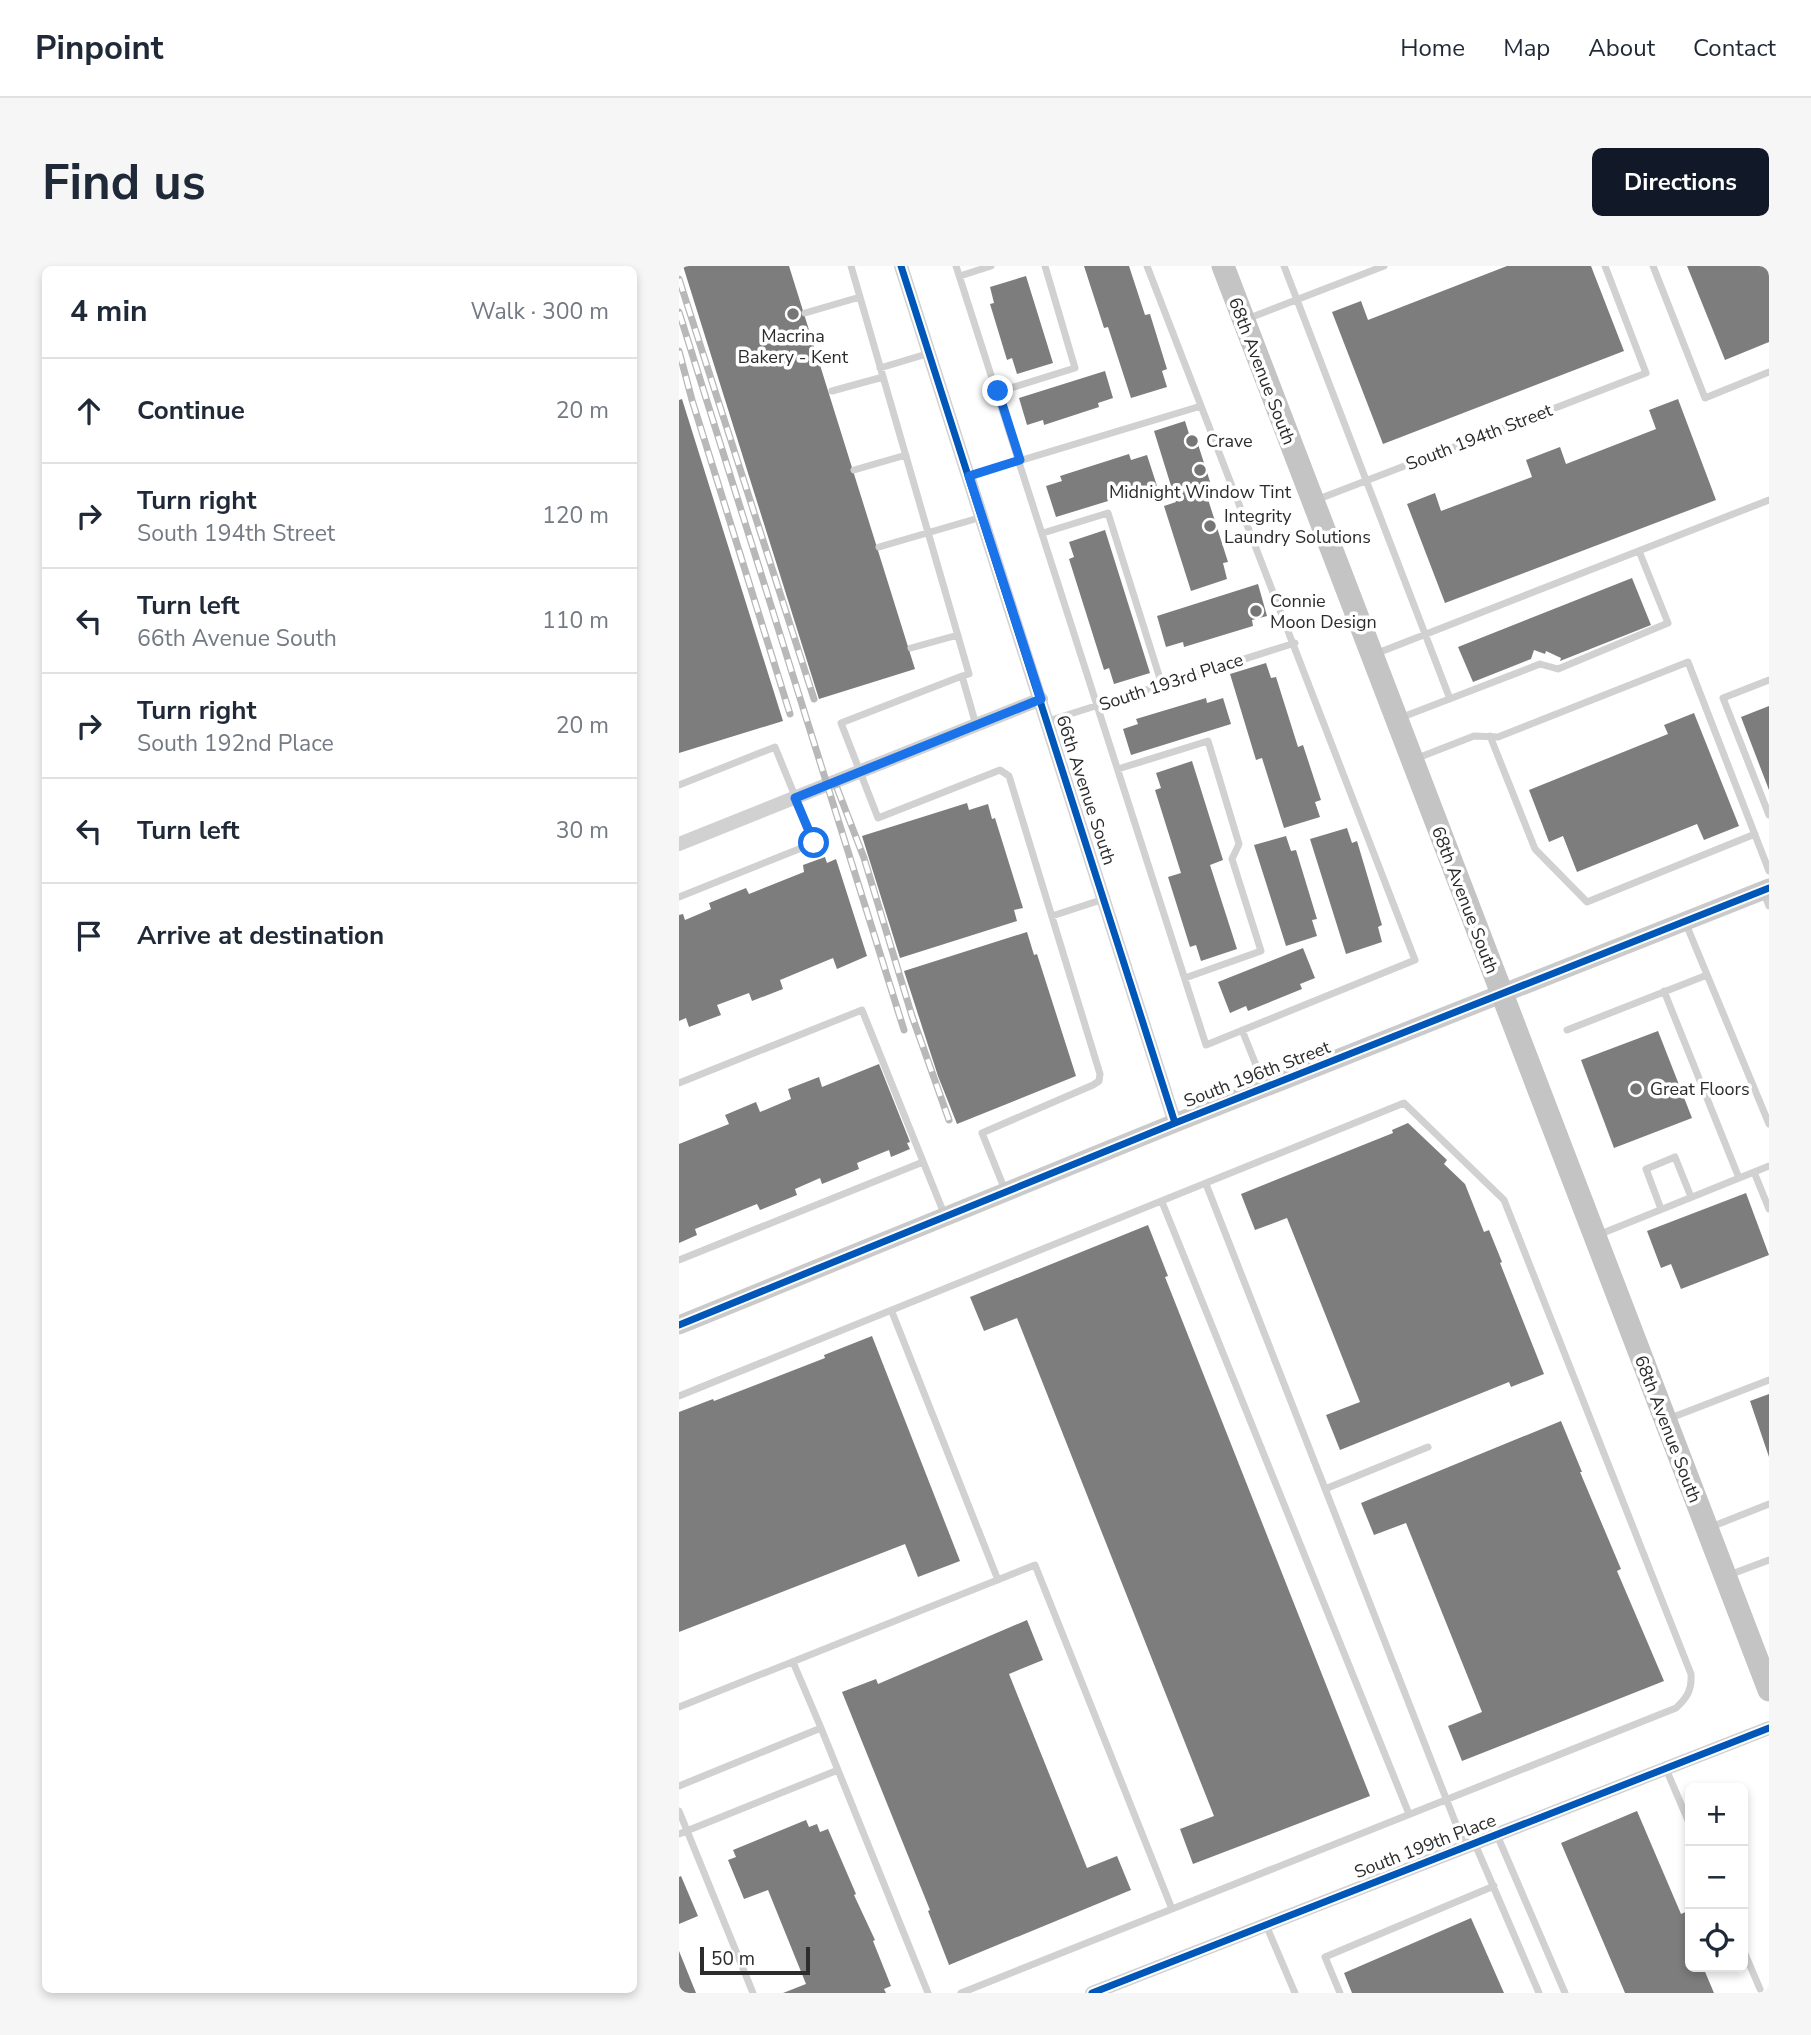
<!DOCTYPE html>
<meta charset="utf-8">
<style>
:root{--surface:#fff;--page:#f6f6f7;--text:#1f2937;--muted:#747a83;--line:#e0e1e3;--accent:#111827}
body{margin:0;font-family:"Nunito Sans",sans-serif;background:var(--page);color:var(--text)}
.controls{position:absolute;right:21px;bottom:21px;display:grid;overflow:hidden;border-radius:10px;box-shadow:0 4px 10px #0003}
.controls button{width:63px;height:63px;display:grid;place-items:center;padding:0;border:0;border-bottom:2px solid var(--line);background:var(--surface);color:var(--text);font:35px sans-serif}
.scale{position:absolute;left:21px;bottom:18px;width:110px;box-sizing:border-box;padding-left:7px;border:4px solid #2c2c2c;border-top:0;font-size:19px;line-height:24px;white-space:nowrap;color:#2c2c2c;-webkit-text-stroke:5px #fff;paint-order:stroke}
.stop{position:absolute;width:21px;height:21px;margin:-16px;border:5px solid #1a73e8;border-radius:50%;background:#fff}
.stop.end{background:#1a73e8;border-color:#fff;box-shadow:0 2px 7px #0008}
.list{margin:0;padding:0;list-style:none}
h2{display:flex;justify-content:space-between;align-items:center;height:91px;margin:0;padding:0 28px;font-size:30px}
h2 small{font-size:23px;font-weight:400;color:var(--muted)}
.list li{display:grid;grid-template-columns:46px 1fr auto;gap:21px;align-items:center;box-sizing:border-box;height:105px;padding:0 28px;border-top:2px solid var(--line)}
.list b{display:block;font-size:26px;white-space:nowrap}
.list p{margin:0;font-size:23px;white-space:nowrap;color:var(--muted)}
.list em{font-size:23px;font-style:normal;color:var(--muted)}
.icon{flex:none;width:38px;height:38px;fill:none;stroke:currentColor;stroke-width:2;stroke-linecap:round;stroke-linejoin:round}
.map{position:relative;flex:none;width:1090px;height:1727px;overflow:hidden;border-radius:10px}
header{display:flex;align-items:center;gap:42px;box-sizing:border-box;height:98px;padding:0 35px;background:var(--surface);border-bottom:2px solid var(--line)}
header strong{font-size:33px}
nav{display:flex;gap:38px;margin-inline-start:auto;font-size:24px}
.intro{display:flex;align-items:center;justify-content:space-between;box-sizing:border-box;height:168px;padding:0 42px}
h1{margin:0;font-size:49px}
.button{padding:18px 32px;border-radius:10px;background:var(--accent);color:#fff;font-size:24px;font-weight:700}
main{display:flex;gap:42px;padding:0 42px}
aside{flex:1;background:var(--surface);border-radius:10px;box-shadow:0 4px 10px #0003}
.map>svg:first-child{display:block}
.building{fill:#7d7d7d}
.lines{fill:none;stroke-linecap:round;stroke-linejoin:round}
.service{stroke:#d1d1d1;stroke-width:7}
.minor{stroke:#d1d1d1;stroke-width:14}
.secondary{stroke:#cacaca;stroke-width:19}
.primary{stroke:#c4c4c4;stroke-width:23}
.rail-casing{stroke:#b8b8b8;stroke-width:7}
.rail{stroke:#fff;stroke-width:4.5;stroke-dasharray:13;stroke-linecap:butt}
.cycleway-casing{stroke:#fff;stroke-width:11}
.cycleway{stroke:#0057b8;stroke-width:7}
.route{stroke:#1a73e8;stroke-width:9}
.poi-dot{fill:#767676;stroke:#fff;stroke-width:2.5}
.labels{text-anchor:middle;stroke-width:7;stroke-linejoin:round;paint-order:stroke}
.poi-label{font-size:18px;fill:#2c2c2c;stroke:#fff;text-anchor:start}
.street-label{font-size:18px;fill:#2c2c2c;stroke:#fff}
</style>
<header>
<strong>Pinpoint</strong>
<nav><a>Home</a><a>Map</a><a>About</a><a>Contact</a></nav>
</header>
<div class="intro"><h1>Find us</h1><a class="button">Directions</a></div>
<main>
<aside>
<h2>4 min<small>Walk · 300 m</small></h2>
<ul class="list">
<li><svg class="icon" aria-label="ahead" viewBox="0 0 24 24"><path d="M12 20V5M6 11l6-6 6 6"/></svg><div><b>Continue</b></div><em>20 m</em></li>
<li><svg class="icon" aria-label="right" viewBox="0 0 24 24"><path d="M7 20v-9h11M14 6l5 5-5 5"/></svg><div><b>Turn right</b><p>South 194th Street</p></div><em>120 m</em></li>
<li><svg class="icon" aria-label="left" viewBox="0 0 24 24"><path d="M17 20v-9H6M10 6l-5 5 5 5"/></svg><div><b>Turn left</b><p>66th Avenue South</p></div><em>110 m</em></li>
<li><svg class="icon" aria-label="right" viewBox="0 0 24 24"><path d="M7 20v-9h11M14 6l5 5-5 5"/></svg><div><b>Turn right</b><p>South 192nd Place</p></div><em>20 m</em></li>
<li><svg class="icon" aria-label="left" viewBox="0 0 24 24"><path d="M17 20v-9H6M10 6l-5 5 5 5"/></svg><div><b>Turn left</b></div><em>30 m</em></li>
<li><svg class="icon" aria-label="arrive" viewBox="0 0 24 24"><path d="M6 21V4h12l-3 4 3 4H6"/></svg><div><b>Arrive at destination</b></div></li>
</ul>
</aside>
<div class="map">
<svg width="1090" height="1727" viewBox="0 0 1090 1727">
<rect width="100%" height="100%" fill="#fff"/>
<path class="building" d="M 4,0 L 110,0 L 236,403 L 140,433 Z
M 405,0 L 450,0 L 466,49 L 471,48 L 488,103 L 483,105 L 488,121 L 452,132 L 429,61 L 425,62 Z
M 828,0 L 912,0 L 945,85 L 704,178 L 653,46 L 682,35 L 689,54 Z
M 1008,0 L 1090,0 L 1090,76 L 1046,94 Z
M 347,10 L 374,97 L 338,108 L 333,92 L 328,94 L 311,38 L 315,37 L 311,21 Z
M 426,105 L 434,132 L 419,137 L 420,141 L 365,159 L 364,154 L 348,159 L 340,132 Z
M 3,133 L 104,455 L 0,487 L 0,134 Z
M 999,133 L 1037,234 L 766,337 L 728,238 L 756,227 L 762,245 L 853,211 L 847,194 L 881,181 L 887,198 L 977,163 L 970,144 Z
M 506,155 L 511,171 L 516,169 L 534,225 L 527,227 L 549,296 L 544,297 L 548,313 L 512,325 L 485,240 L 497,236 L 475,165 Z
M 450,188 L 452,194 L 468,189 L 478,220 L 377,251 L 367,220 L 383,215 L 381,210 Z
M 426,264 L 471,407 L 435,418 L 430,402 L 425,404 L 390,293 L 395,291 L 390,276 Z
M 953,312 L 972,359 L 881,395 L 882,392 L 867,385 L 866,388 L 855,384 L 852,393 L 794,416 L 779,381 Z
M 579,318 L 588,350 L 573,354 L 574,360 L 505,381 L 504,376 L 487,381 L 478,350 Z
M 587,397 L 592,412 L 597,411 L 619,481 L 624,479 L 642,534 L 636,536 L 641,551 L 605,562 L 583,492 L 577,494 L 551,408 Z
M 527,432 L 528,437 L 544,432 L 552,458 L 452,489 L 444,463 L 459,458 L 457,453 Z
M 1090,440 L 1090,524 L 1062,451 Z
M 1015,447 L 1060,560 L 1025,574 L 1018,558 L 898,606 L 884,570 L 870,576 L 850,524 L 989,468 L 985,459 Z
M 513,495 L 544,594 L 531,599 L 558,683 L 522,695 L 517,679 L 511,681 L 489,611 L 502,607 L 476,524 L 482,522 L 477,507 Z
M 288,537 L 290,544 L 309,538 L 313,553 L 316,552 L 344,642 L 335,644 L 338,655 L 221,692 L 183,570 Z
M 668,562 L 673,577 L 678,575 L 703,659 L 699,661 L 703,676 L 667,688 L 631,573 Z
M 607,570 L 612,585 L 617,584 L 638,653 L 633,654 L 638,670 L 607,680 L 575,579 Z
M 146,591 L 148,597 L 157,593 L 188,690 L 158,703 L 154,692 L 101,714 L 104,723 L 73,735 L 70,727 L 38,739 L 42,749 L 10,761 L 7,752 L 0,755 L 0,649 L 4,648 L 6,654 L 32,643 L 30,637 L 67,622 L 70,628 L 125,606 L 124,599 Z
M 348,666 L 355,689 L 358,688 L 397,810 L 278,858 L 259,810 L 225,705 Z
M 624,682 L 636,712 L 621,718 L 623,723 L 569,745 L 567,740 L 551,747 L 539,716 Z
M 979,765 L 1013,852 L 935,882 L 902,794 Z
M 200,798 L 231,876 L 228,877 L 231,883 L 212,891 L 210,884 L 178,897 L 180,903 L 143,918 L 141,912 L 116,923 L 118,929 L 81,944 L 78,938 L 16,963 L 18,969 L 0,977 L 0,878 L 50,858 L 46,849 L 77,836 L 81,846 L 112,833 L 109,823 L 140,811 L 143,821 Z
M 729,857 L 768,894 L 765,898 L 786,918 L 805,966 L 810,964 L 823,996 L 821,997 L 865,1108 L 832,1121 L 830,1116 L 661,1184 L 647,1149 L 681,1136 L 608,952 L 576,964 L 562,928 L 714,867 L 713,864 Z
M 1067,927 L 1090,989 L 1002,1023 L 992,998 L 982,1002 L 968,965 Z
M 469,959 L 489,1010 L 486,1011 L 691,1530 L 514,1598 L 501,1563 L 535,1550 L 338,1052 L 305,1065 L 291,1031 Z
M 193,1070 L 281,1295 L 239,1311 L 226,1278 L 0,1366 L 0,1146 L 34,1133 L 35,1135 L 146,1092 L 145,1089 Z
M 1090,1128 L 1090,1191 L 1071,1135 Z
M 882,1155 L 903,1206 L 901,1206 L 942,1303 L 938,1305 L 985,1415 L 783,1495 L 769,1460 L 803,1446 L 727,1257 L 695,1269 L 682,1237 Z
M 348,1354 L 364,1394 L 330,1408 L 408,1602 L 438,1590 L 452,1624 L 270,1699 L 249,1645 L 251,1644 L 163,1426 L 197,1413 L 199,1418 Z
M 958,1545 L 1002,1648 L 1011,1644 L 1011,1701 L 1024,1701 L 1035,1727 L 946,1727 L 882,1577 Z
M 127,1554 L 130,1561 L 138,1558 L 141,1566 L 149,1563 L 177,1628 L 175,1629 L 196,1674 L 194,1675 L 212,1720 L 205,1723 L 207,1727 L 104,1727 L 127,1718 L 89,1624 L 65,1633 L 49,1594 L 57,1591 L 54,1584 Z
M 2,1610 L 19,1650 L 0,1658 L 0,1611 Z
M 792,1652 L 825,1727 L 673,1727 L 665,1707 Z
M 0,1685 L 17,1727 L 0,1727 Z"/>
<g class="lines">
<path class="service" d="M 172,0 L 290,408 L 283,410 L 297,459
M 277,0 L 527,779 L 736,694 L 468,0
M 605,0 L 771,433
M 974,0 L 1026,132 L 1090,106
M 281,10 L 312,0
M 126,47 L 181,31
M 568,53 L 705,0
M 201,102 L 251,87
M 153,125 L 204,111
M 319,126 L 396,102 L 366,0
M 175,204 L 227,189
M 290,210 L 522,140
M 637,234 L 967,107 L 926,0
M 364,267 L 429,247 L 483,419
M 200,281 L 303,251
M 232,382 L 279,369
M 696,388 L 1090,234
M 283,410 L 162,457 L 199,552 L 321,504 L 330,510 L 421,808 L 420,815 L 414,819 L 303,867 L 326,924
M 1090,414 L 1044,432 L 1090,549
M 721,452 L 861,398 L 879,403 L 989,357 L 960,285
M 369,455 L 616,377
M 811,470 L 856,583 L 908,636 L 1076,568
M 736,493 L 795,470 L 819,471 L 1009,396 L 1090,605
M 439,503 L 529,475 L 560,578 L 553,593 L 582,685 L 506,712
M 0,519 L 96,481 L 135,577 L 0,631
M 1084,625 L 1090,640
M 373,650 L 425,633
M 1007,658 L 1090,858
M 985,725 L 1060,912
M 563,764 L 585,819
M 888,764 L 1028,709
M 0,817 L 183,744 L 266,950
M 1075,906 L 1090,943
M 527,918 L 786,1581
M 483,936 L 730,1548
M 982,943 L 967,903 L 996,891 L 1012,931
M 919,969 L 1090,900
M 0,994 L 244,896
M 213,1046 L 319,1314
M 0,1130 L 725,837 L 825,934 L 1012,1408 C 1013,1423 1009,1431 997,1442 L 493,1643
M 989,1153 L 1090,1114
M 646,1223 L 749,1181
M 1032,1261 L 1090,1238
M 1050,1309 L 1090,1294
M 114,1396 L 142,1462
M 0,1441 L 356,1299 L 493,1643 L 282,1727
M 987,1503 L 1011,1559
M 0,1520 L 142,1462 L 249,1727
M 0,1545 L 74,1727
M 0,1568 L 159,1504
M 818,1569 L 886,1727
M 796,1578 L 860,1727
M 587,1659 L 616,1727
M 1064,1683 L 1081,1723
M 661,1727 L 646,1691 L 815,1620"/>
<path class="minor" d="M 222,0 L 496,857
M 0,578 L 362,433
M 413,1727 L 1090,1462"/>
<path class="secondary" d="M 0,1059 L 496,857 L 1090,622"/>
<path class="primary" d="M 544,0 L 1090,1424"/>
<g class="rail-casing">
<path id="rail" d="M 0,13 L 135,433
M 0,46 L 225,764
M 0,85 L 13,134 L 111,448
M 158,522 L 185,592 L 233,750 L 270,854"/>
</g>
<use href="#rail" class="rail"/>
<g class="cycleway-casing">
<path id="cycleway" d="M 222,0 L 496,857
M 0,1059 L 496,857 L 1090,622
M 413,1727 L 1090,1462"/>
</g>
<use href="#cycleway" class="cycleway"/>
</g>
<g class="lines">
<path class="route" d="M 135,577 L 116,532 L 362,433 L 290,210 L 341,194 L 319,125"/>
</g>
<g class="poi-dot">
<circle cx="114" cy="48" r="7"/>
<circle cx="513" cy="175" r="7"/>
<circle cx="521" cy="204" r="7"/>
<circle cx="531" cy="260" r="7"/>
<circle cx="577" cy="345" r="7"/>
<circle cx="957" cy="823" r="7"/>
</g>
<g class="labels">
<g class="poi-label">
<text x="114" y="76" text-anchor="middle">Macrina<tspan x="114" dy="21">Bakery - Kent</tspan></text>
<text x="527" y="181">Crave</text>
<text x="521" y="232" text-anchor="middle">Midnight Window Tint</text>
<text x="545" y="256">Integrity<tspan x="545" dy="21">Laundry Solutions</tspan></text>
<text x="591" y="341">Connie<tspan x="591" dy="21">Moon Design</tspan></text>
<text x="971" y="829">Great Floors</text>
</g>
<g class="street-label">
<text transform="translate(583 105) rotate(69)" y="6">68th Avenue South</text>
<text transform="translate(800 171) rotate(-21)" y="6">South 194th Street</text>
<text transform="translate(492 416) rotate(-18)" y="6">South 193rd Place</text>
<text transform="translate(407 524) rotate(72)" y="6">66th Avenue South</text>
<text transform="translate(786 634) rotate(69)" y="6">68th Avenue South</text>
<text transform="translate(578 808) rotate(-21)" y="6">South 196th Street</text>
<text transform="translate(989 1163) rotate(69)" y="6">68th Avenue South</text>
<text transform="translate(746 1580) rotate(-21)" y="6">South 199th Place</text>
</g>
</g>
</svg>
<div class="controls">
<button>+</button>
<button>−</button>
<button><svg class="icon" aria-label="locate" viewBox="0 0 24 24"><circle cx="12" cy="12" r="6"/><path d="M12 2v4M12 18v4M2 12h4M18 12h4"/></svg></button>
</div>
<div class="scale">50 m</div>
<div class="stop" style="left:135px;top:577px"></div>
<div class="stop end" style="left:319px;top:125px"></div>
</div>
</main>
